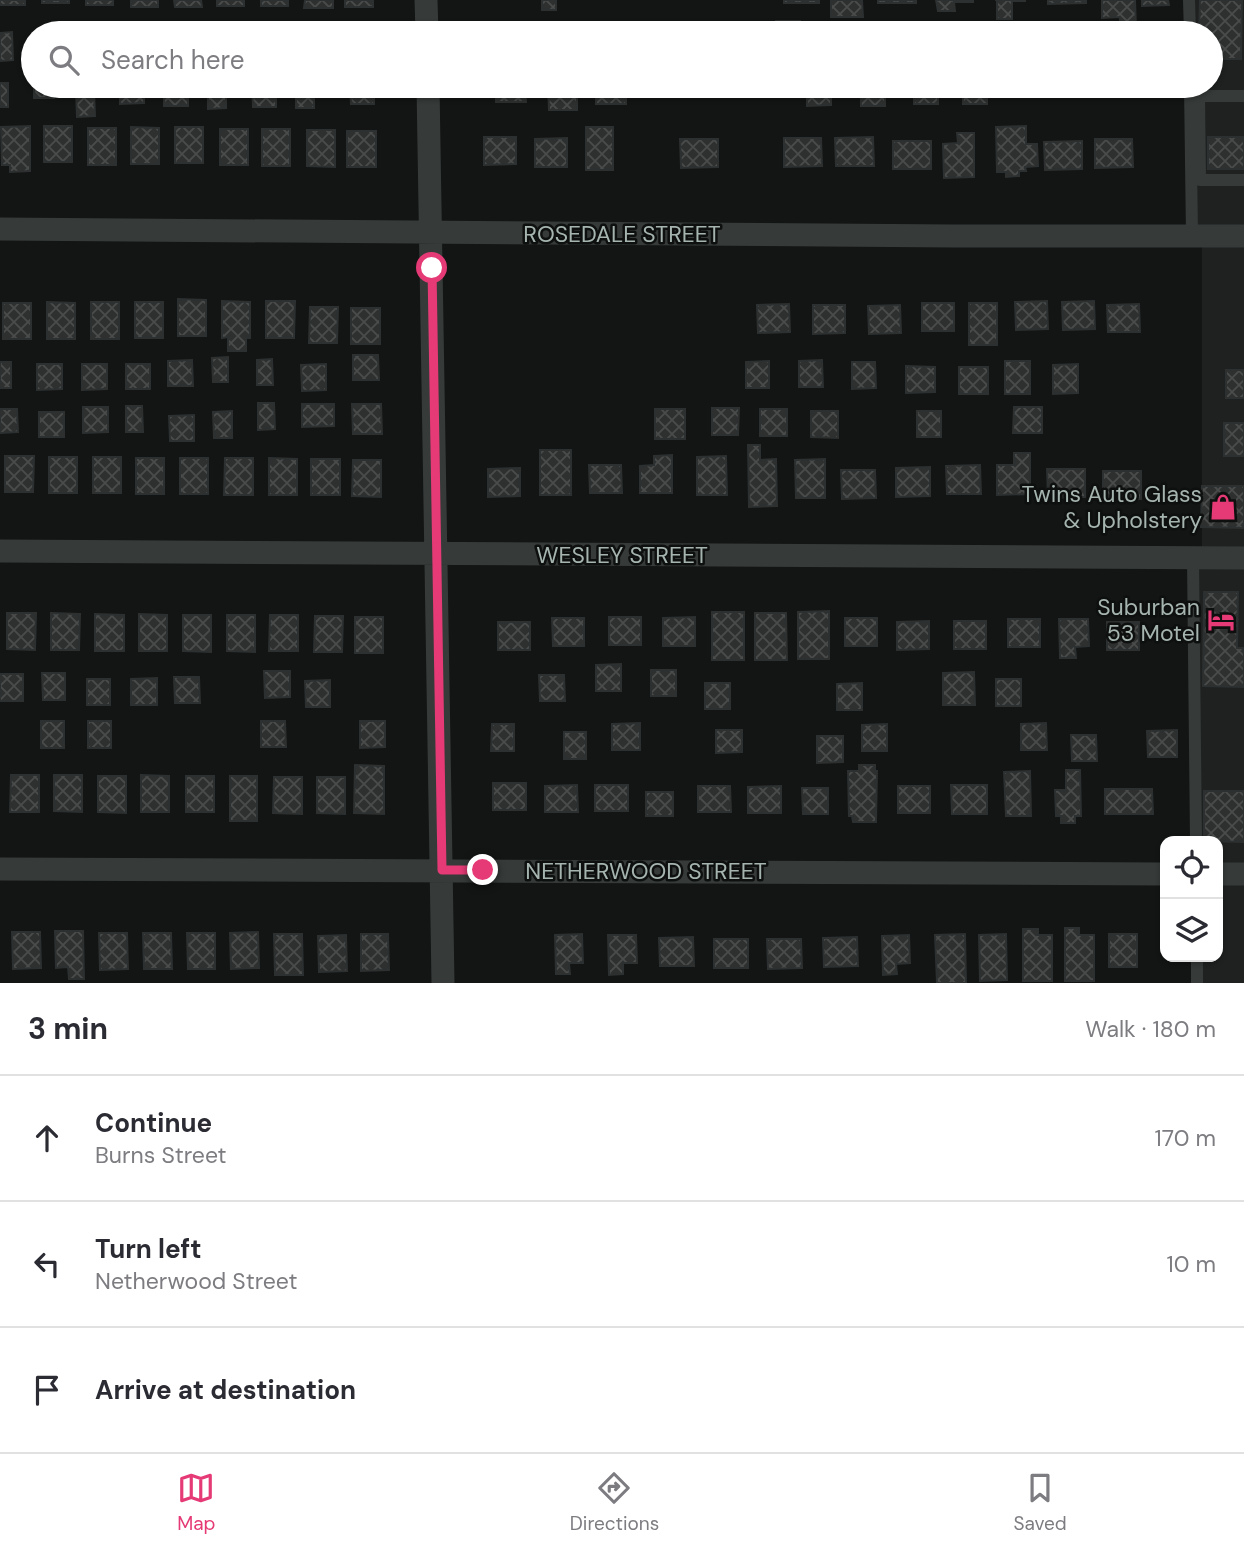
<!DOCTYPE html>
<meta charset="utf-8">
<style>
:root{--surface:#fff;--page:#f7f7f7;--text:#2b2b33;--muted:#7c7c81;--line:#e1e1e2;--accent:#e53a75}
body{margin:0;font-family:"DM Sans",sans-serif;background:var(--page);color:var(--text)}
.controls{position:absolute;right:21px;bottom:21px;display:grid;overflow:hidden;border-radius:14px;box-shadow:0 2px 5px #0004}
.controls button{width:63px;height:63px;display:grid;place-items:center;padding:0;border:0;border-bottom:2px solid var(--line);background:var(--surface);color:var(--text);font:35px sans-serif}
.stop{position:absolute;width:21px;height:21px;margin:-16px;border:5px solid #e53a75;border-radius:50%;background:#fff}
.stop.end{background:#e53a75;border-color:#fff;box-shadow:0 2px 7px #0008}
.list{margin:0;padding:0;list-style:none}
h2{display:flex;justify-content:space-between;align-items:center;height:91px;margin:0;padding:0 28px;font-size:30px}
h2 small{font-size:23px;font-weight:400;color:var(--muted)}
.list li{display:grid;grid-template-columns:46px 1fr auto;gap:21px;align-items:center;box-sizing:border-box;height:126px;padding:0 28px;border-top:2px solid var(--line)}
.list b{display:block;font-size:26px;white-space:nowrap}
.list p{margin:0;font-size:23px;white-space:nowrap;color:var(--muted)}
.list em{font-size:23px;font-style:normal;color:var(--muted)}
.icon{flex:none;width:38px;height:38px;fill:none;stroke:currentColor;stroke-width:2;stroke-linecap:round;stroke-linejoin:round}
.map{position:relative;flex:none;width:1244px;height:983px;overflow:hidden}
.search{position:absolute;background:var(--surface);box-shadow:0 2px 5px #0004;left:21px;right:21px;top:21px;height:77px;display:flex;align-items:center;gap:18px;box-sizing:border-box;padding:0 24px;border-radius:38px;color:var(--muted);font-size:26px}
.sheet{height:469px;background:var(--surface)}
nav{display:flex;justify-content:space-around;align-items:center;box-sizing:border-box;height:98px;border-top:2px solid var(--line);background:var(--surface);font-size:19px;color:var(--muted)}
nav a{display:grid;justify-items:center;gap:4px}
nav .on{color:var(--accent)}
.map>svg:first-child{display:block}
.built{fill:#1f2121}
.building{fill:url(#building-cross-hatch);stroke:#2d3030;stroke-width:2}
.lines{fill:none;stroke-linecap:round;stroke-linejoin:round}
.service{stroke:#363b3a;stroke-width:12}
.minor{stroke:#363b3a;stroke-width:23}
.route{stroke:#e53a75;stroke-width:9}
.labels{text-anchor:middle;stroke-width:5;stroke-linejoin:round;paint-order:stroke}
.street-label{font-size:23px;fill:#a5b4af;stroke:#0e0f0f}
.poi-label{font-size:23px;fill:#a5b4af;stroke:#0e0f0f;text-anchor:end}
</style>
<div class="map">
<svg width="1244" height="983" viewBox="0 0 1244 983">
<defs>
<pattern id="building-cross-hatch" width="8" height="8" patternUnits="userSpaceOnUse" patternTransform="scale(1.75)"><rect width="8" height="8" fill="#2e3030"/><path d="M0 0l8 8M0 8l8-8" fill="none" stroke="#494c4b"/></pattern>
</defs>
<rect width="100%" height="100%" fill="#131414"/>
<path class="built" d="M 1189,0 L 1244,0 L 1244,983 L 1197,983 L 1197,957 L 1218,957 L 1218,841 L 1196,841 L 1193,558 L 1202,558 L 1202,236 L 1192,236 L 1190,86 L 1211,86 L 1211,33 L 1190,33 Z"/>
<path class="building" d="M 0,0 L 25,0 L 25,5 L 0,5 Z
M 42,0 L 69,0 L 69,3 L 42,3 Z
M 86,0 L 113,0 L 113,5 L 86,5 Z
M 131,0 L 158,0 L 158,7 L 131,7 Z
M 174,0 L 201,0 L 202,7 L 175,7 Z
M 217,0 L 244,0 L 244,6 L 217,6 Z
M 261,0 L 288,0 L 288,6 L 261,6 Z
M 305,0 L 333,0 L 333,8 L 304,8 Z
M 345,0 L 373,0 L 373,7 L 345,7 Z
M 542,0 L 556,0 L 556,10 L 542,10 Z
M 784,0 L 819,0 L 819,3 L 784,3 Z
M 831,0 L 862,0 L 863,17 L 831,17 Z
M 878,0 L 916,0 L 916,3 L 878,3 Z
M 936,0 L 973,0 L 973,2 L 954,2 L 955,11 L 938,11 Z
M 995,0 L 1025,0 L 1025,1 L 1012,1 L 1012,19 L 997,19 L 997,0 Z
M 1048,0 L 1086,0 L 1086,3 L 1048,4 Z
M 1102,0 L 1135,0 L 1136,27 L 1120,27 L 1120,17 L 1102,18 Z
M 1142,0 L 1168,0 L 1169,5 L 1142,6 Z
M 1200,0 L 1242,0 L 1241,59 L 1211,59 L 1211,33 L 1199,33 Z
M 776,21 L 800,21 L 801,33 L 776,33 Z
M 147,28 L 147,33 L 121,33 L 120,29 Z
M 252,28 L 268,28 L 268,33 L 252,33 Z
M 208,29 L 231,29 L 231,33 L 208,33 Z
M 12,32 L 13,60 L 0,61 L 0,33 Z
M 0,83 L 8,83 L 8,107 L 0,107 Z
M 34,86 L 54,86 L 54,98 L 34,98 Z
M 120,86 L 144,86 L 144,103 L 120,104 Z
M 164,86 L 188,86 L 188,106 L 164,106 Z
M 208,86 L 226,86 L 226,108 L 208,109 Z
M 252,86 L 276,86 L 276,107 L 253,107 Z
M 296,86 L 314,86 L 314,108 L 296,108 Z
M 350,86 L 374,86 L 374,104 L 351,104 Z
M 496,86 L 525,86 L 526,102 L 496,102 Z
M 548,86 L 577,86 L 577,110 L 549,110 Z
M 596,86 L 626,86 L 626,104 L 596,104 Z
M 807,86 L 831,86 L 831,105 L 807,106 Z
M 861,86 L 885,86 L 885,106 L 861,106 Z
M 914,86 L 938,86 L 938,104 L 914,104 Z
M 963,86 L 987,86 L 987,104 L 963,104 Z
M 990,86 L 1008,86 L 1009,94 L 990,94 Z
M 76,90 L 94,90 L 95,116 L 77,117 Z
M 30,126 L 30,171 L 10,172 L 10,165 L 2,165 L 1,127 Z
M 44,126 L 72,126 L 72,162 L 44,162 Z
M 1026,126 L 1026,144 L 1037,144 L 1038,166 L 1025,167 L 1026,171 L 1019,171 L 1019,176 L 1006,177 L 1006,172 L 997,172 L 996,127 Z
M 131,127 L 159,128 L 159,164 L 131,164 Z
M 175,127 L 203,127 L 203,163 L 175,163 Z
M 586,127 L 613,127 L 613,170 L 586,170 Z
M 88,128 L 116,128 L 116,165 L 88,165 Z
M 220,129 L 248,129 L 248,165 L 220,165 Z
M 262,129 L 290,129 L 290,166 L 262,166 Z
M 307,130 L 335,130 L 335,167 L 307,166 Z
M 347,131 L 376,131 L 376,167 L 347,167 Z
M 957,133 L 974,133 L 974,177 L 944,178 L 943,144 L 958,143 Z
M 484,137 L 516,137 L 516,164 L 484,165 Z
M 873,137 L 874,166 L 836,166 L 835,138 Z
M 1208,137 L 1244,137 L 1244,169 L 1208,169 Z
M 567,138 L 567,167 L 535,167 L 535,139 Z
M 784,138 L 821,138 L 822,166 L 784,167 Z
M 680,139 L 718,139 L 718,167 L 681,168 Z
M 1095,139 L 1132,139 L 1133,167 L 1095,168 Z
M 893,141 L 931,141 L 931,169 L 893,169 Z
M 1082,141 L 1082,169 L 1045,170 L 1044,142 Z
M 178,299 L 206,300 L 206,336 L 178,336 Z
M 222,301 L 250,302 L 250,338 L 246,338 L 246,351 L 228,351 L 228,337 L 222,338 Z
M 266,301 L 295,301 L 294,338 L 266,338 Z
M 1047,301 L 1048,329 L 1016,330 L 1015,302 Z
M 1094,301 L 1095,329 L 1063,330 L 1062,302 Z
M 47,302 L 75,303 L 75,339 L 47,339 Z
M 91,302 L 119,302 L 119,339 L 91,339 Z
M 135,302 L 163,302 L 163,338 L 135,338 Z
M 3,303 L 31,303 L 31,339 L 3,339 Z
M 922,303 L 954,303 L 954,331 L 922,331 Z
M 969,303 L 997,303 L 997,345 L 969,345 Z
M 789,304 L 790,332 L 758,333 L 757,305 Z
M 1139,304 L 1140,332 L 1108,332 L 1107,305 Z
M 813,305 L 845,305 L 845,333 L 813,334 Z
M 900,305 L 901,333 L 869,334 L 868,306 Z
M 310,307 L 338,307 L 337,343 L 309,343 Z
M 351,308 L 380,308 L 380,344 L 351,344 Z
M 353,355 L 378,355 L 379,380 L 353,380 Z
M 228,357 L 228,382 L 213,382 L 212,358 Z
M 272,359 L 273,385 L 257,385 L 257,360 Z
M 192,360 L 193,386 L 168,386 L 168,361 Z
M 822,360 L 823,387 L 799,387 L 799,361 Z
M 769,361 L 769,388 L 746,388 L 746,362 Z
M 1005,361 L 1030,361 L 1030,394 L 1005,394 Z
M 0,362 L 11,362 L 11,388 L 0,388 Z
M 852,362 L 875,362 L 876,388 L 852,389 Z
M 37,364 L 62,364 L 62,389 L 37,390 Z
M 82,364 L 107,364 L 107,389 L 82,390 Z
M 126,364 L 150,364 L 150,389 L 126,389 Z
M 326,364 L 326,390 L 302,391 L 301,365 Z
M 1078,364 L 1078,393 L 1053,394 L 1053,365 Z
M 906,366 L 935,367 L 935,392 L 906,393 Z
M 959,367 L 988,367 L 988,394 L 959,394 Z
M 1226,370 L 1244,370 L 1244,398 L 1226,398 Z
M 258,403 L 274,403 L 275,429 L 258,430 Z
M 302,404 L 334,404 L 334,426 L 302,427 Z
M 352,404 L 381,404 L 382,434 L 353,434 Z
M 126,406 L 142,406 L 143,432 L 126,432 Z
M 83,407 L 108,407 L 108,432 L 83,433 Z
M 1014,407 L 1042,407 L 1042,433 L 1013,433 Z
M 712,408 L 739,408 L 738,435 L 712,435 Z
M 0,409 L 17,409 L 18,432 L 0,433 Z
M 655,409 L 685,409 L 685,439 L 655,439 Z
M 760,409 L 787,409 L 787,436 L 760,436 Z
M 232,411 L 232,438 L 214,438 L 213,412 Z
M 811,411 L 838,411 L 838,438 L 811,437 Z
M 917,411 L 941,411 L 941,437 L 917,437 Z
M 39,412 L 64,412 L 64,437 L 39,437 Z
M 194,415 L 194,441 L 170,441 L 169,416 Z
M 1224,423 L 1244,423 L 1244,456 L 1224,456 Z
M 748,445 L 760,445 L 760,460 L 776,459 L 777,506 L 749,507 Z
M 540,450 L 571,450 L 571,495 L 540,495 Z
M 1014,453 L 1030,453 L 1030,494 L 997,495 L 997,465 L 1014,465 Z
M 672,455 L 672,493 L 640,493 L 640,466 L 654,465 L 654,456 Z
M 5,456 L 34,456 L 33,492 L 5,492 Z
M 726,456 L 727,495 L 697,495 L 697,457 Z
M 49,457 L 77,457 L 77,493 L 49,493 Z
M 93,457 L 121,457 L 121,493 L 93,493 Z
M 136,458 L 164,458 L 164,494 L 136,494 Z
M 180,458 L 208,458 L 208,494 L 180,494 Z
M 225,458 L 253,458 L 253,495 L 224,495 Z
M 269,458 L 297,459 L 297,495 L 269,495 Z
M 311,459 L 340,459 L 340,495 L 311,495 Z
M 825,459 L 825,498 L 796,498 L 795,460 Z
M 353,460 L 381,460 L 381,497 L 352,496 Z
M 589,465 L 621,465 L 622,493 L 590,493 Z
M 980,465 L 981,494 L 947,494 L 946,466 Z
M 930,467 L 930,496 L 896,497 L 896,468 Z
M 520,468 L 520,496 L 488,497 L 488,469 Z
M 1047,469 L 1085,469 L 1085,497 L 1048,498 Z
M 841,470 L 875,470 L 876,498 L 842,499 Z
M 1103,471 L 1141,471 L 1141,499 L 1103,500 Z
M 1202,486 L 1244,486 L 1244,528 L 1201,527 Z
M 1204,592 L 1238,592 L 1237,648 L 1244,648 L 1244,687 L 1203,686 Z
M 829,611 L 829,659 L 798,659 L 798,612 Z
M 712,612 L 744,612 L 744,660 L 712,660 Z
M 7,613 L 36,613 L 35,650 L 7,649 Z
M 51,613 L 80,614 L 79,650 L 51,650 Z
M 755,613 L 786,613 L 787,660 L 755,660 Z
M 95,614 L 124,615 L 124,651 L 95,651 Z
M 139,614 L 167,615 L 167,651 L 139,651 Z
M 183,615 L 211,615 L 211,652 L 183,651 Z
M 227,615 L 255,615 L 255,652 L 227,651 Z
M 270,615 L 298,615 L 298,651 L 269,651 Z
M 315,616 L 343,616 L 342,652 L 314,652 Z
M 355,617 L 383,617 L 383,653 L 355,653 Z
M 609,617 L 641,617 L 641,645 L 609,645 Z
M 695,617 L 695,646 L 663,646 L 663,618 Z
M 552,618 L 584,618 L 584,646 L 553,646 Z
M 845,618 L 877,618 L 877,646 L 845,646 Z
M 1008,619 L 1040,619 L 1040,647 L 1008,647 Z
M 1059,619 L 1088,619 L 1089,646 L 1075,647 L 1076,658 L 1060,658 Z
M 929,621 L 929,649 L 897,650 L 897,622 Z
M 954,621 L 986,621 L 986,649 L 954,649 Z
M 498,622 L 530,622 L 530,650 L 498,650 Z
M 1107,622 L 1139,622 L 1139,650 L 1107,650 Z
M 621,664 L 621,691 L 596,691 L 596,665 Z
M 651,670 L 676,670 L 676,696 L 651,696 Z
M 264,671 L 290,671 L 290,697 L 265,698 Z
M 974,672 L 975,705 L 943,705 L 943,673 Z
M 42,673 L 65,673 L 65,700 L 43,700 Z
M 0,674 L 23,674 L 23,701 L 0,701 Z
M 539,675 L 564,675 L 565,701 L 540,701 Z
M 174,677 L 199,677 L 200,703 L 175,703 Z
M 157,678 L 157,705 L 131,705 L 131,679 Z
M 87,679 L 110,679 L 110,705 L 87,705 Z
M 996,679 L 1021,679 L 1021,706 L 996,706 Z
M 330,680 L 330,707 L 306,707 L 305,681 Z
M 705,683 L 730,683 L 730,709 L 705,709 Z
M 862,683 L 862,710 L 837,710 L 837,684 Z
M 41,721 L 64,721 L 64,748 L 41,748 Z
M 88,721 L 111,721 L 111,748 L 88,748 Z
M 261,721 L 285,721 L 286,747 L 261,747 Z
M 360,721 L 385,721 L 385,747 L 360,748 Z
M 640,723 L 640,750 L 612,750 L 612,724 Z
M 1046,723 L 1047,750 L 1021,750 L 1021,724 Z
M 492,724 L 514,724 L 514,751 L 491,751 Z
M 887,724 L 887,751 L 862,751 L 862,725 Z
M 716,730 L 742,730 L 742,752 L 716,753 Z
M 1177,730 L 1177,757 L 1148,757 L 1147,731 Z
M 564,732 L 586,732 L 586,759 L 564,759 Z
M 1071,735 L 1096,735 L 1097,761 L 1072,761 Z
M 817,736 L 843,736 L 843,762 L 817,763 Z
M 355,765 L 384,766 L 384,814 L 354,813 Z
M 859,765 L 875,765 L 875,771 L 877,771 L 876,822 L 853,822 L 852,816 L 849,816 L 848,771 L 859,771 Z
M 1066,770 L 1080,770 L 1081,816 L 1075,816 L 1075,823 L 1061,823 L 1061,816 L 1056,816 L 1055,790 L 1066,790 Z
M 1030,771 L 1031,816 L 1006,816 L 1004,772 Z
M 11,775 L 39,775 L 39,812 L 10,812 Z
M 54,775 L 82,775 L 82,812 L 54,811 Z
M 141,775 L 169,776 L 169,812 L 141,812 Z
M 98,776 L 126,776 L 126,813 L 98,812 Z
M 186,776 L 214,776 L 214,812 L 186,812 Z
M 230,776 L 257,776 L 257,821 L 230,821 Z
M 274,777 L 302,777 L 302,814 L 273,813 Z
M 317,777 L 345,777 L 345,814 L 317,813 Z
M 493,783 L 526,783 L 526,810 L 493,810 Z
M 577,785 L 578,812 L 545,812 L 545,786 Z
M 595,785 L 628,785 L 628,811 L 595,811 Z
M 951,785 L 987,785 L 987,814 L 952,814 Z
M 698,786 L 730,786 L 731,812 L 698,812 Z
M 781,786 L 781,813 L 748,813 L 748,787 Z
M 898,786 L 930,786 L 930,813 L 898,813 Z
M 802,788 L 828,788 L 828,814 L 803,814 Z
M 1105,789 L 1152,789 L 1153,814 L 1105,814 Z
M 1204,791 L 1244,791 L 1244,842 L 1204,841 Z
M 646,792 L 673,792 L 673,816 L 646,816 Z
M 1065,928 L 1079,928 L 1079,935 L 1094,935 L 1094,981 L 1065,981 Z
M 1023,929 L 1038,929 L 1038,935 L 1052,935 L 1052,981 L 1023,981 Z
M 55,931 L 83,931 L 84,979 L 69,979 L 68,967 L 56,968 Z
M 12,932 L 40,932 L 41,968 L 13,969 Z
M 258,932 L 259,968 L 231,969 L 230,933 Z
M 99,933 L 127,933 L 128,969 L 100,970 Z
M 143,933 L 171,933 L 172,969 L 144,969 Z
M 187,933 L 215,933 L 215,969 L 188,969 Z
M 274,934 L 302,934 L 303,975 L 275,975 Z
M 361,934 L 388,934 L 389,970 L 361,971 Z
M 582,934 L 583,963 L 569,963 L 570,974 L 556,974 L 555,935 Z
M 965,934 L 966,983 L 937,983 L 935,935 Z
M 1006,934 L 1007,980 L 980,981 L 979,935 Z
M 1109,934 L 1137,934 L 1137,967 L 1109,967 Z
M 346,935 L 347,971 L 319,972 L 318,936 Z
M 608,935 L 636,935 L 637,963 L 623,963 L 623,974 L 609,975 Z
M 909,935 L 910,963 L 896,964 L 897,974 L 883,975 L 882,936 Z
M 693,937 L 694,966 L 660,966 L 659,938 Z
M 857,937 L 858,966 L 824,967 L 823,938 Z
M 714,939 L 748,939 L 748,968 L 714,968 Z
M 767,939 L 801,939 L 802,968 L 768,969 Z"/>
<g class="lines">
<path class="service" d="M 1189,0 L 1190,33
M 1190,86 L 1192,236
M 1244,96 L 1199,96 L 1200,180 L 1244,180
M 1193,558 L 1196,841
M 1197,957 L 1197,983"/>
<path class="minor" d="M 426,0 L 427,33
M 428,86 L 443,983
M 0,229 L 954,236 L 1244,236
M 0,551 L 1244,558
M 0,869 L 1165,874
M 1218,874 L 1244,874"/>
</g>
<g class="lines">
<path class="route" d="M 432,268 L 442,870 L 483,870"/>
</g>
<defs>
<g id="shop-bare" transform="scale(2.1)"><path d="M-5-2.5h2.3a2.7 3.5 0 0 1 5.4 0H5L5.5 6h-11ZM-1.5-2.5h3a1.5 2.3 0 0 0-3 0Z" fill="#e53a75" stroke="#0e0f0f" stroke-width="2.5" paint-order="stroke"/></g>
<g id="hotel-bare" transform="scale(2.1)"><path d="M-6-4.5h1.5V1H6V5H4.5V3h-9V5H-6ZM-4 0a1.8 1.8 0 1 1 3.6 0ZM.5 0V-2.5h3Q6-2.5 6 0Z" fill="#e53a75" stroke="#0e0f0f" stroke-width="2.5" paint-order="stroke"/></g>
</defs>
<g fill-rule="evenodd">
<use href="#shop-bare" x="1223" y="507"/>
<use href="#hotel-bare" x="1221" y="620"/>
</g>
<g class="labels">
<g class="street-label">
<text x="622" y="242">ROSEDALE STREET</text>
<text x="622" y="563">WESLEY STREET</text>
<text x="646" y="879">NETHERWOOD STREET</text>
</g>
<g class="poi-label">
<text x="1202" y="502">Twins Auto Glass<tspan x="1202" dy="26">&amp; Upholstery</tspan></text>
<text x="1200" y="615">Suburban<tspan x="1200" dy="26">53 Motel</tspan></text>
</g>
</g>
</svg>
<div class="controls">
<button><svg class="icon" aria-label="locate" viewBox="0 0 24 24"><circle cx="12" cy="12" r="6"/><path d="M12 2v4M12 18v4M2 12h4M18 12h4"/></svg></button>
<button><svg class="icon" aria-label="layers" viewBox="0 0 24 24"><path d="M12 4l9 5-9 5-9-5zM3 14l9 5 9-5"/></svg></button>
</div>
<div class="stop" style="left:432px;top:268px"></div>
<div class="stop end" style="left:483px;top:870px"></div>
<div class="search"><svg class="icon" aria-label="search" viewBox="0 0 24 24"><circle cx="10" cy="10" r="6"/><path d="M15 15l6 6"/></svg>Search here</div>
</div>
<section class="sheet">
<h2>3 min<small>Walk · 180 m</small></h2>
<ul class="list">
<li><svg class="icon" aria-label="ahead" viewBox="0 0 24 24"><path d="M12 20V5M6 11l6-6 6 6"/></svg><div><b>Continue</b><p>Burns Street</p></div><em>170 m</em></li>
<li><svg class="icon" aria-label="left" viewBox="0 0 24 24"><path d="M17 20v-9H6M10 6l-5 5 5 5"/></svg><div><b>Turn left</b><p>Netherwood Street</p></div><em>10 m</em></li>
<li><svg class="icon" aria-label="arrive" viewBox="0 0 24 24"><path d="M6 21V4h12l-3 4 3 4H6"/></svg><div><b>Arrive at destination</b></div></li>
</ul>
</section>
<nav>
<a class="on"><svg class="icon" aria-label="map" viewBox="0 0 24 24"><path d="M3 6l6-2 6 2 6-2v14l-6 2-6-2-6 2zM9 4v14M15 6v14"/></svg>Map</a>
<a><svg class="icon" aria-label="directions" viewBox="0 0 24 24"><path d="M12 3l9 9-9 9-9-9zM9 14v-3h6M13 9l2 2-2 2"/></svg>Directions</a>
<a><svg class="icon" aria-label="saved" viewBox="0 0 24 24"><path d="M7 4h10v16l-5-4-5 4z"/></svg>Saved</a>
</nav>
